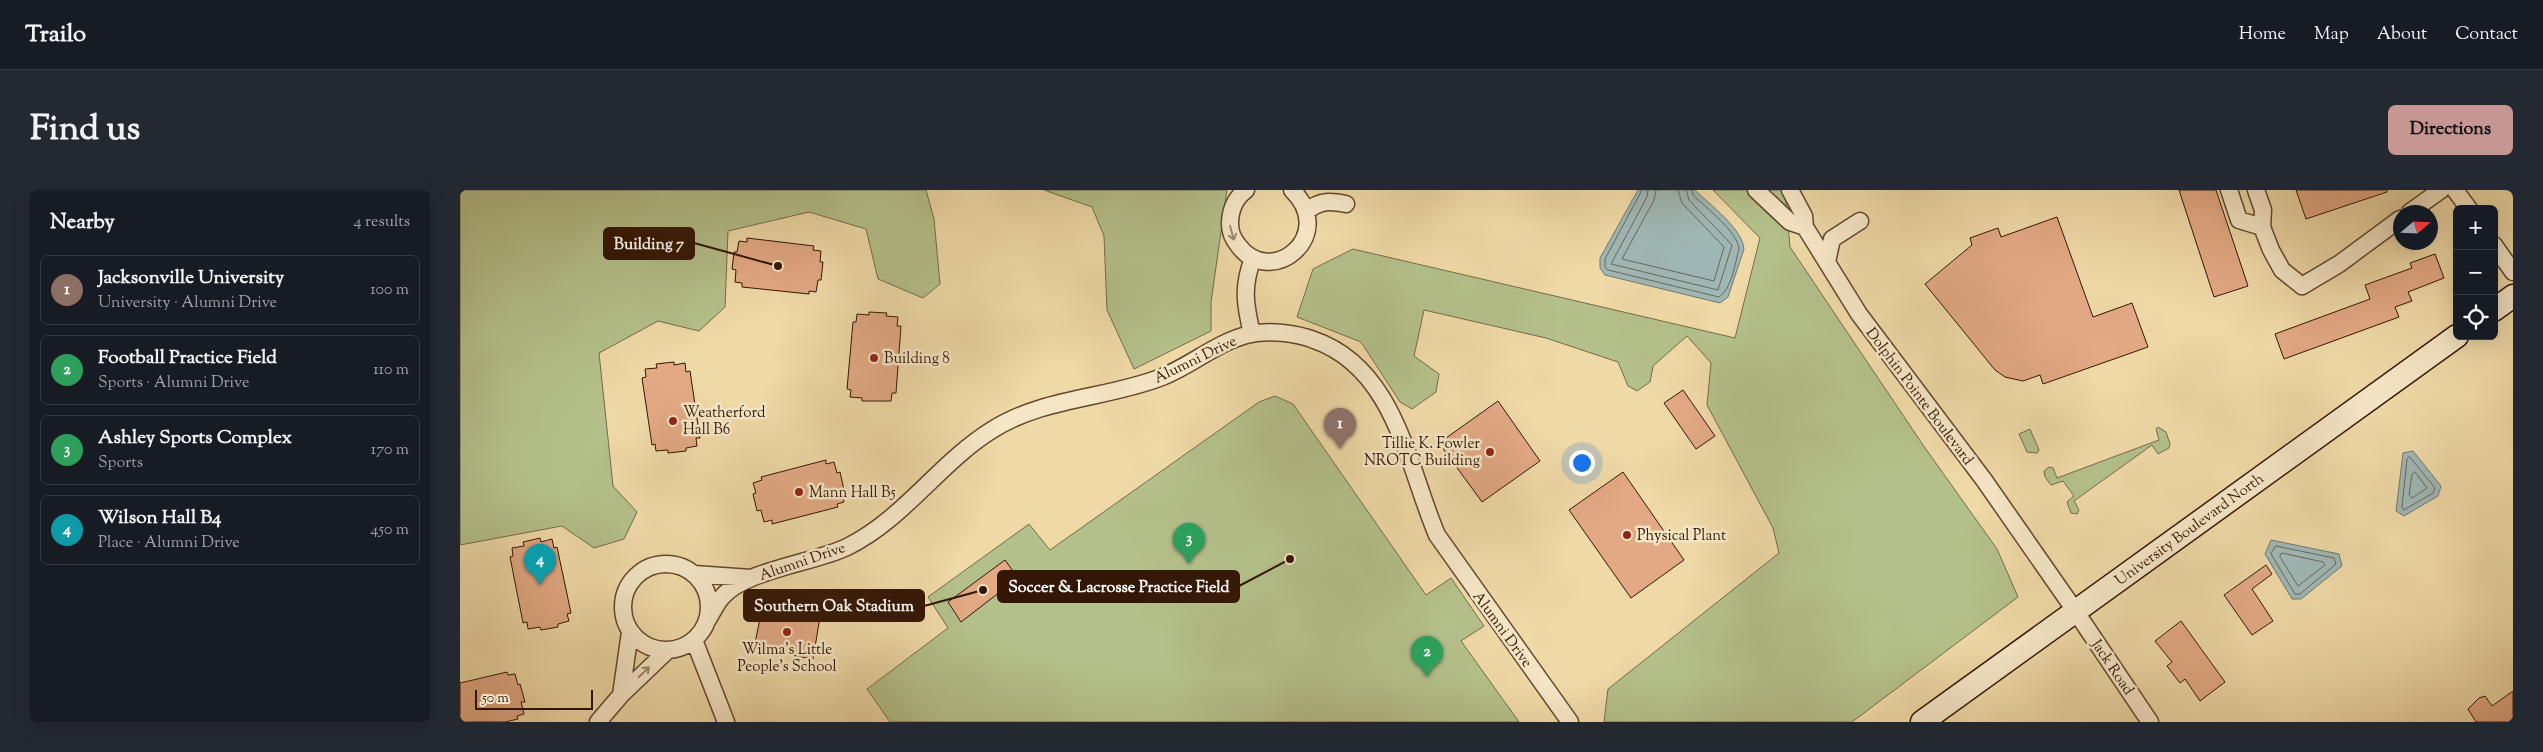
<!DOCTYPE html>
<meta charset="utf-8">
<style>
:root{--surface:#171b24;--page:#242831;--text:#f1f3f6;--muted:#9ea1a6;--line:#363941;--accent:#c59692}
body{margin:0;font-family:"Sorts Mill Goudy",serif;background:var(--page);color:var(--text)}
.controls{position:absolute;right:15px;top:15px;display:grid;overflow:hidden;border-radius:8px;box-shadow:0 5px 20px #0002}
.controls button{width:45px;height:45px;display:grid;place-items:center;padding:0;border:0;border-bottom:1px solid var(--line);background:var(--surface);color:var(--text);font:25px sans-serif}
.compass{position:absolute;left:1933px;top:15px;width:45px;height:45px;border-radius:50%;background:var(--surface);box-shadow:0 5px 20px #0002;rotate:71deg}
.scale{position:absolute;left:15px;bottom:12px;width:118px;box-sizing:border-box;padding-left:5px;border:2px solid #331605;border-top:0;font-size:14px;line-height:18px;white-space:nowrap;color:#331605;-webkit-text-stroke:4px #f5e6c6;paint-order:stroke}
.you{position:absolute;left:1121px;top:272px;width:18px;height:18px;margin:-12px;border:4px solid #fff;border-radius:50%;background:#1a73e8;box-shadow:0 0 0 8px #1a73e833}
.badge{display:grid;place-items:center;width:32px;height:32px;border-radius:50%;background:var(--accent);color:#fff;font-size:16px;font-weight:700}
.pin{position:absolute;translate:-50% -41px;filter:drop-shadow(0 1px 2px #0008)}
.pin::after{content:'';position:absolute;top:26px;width:18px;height:15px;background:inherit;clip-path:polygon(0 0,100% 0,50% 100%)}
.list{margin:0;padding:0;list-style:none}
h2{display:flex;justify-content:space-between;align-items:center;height:65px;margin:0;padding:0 20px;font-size:21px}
h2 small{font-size:16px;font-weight:400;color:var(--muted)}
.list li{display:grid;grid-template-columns:32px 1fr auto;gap:15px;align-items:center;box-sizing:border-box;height:70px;margin:0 10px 10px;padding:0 10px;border:1px solid var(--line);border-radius:8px}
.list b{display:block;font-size:19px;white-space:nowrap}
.list p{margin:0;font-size:16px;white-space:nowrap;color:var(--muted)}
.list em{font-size:16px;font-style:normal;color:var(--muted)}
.icon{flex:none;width:28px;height:28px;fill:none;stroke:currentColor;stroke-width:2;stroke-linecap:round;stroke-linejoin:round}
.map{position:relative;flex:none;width:2053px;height:532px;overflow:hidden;border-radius:8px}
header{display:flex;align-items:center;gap:30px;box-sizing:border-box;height:70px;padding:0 25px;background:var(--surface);border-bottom:1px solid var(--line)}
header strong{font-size:24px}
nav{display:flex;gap:28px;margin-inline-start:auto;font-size:18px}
.intro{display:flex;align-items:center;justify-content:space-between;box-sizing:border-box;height:120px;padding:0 30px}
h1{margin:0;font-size:35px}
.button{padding:12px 22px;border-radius:8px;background:var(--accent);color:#111;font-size:18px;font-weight:700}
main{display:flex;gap:30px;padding:0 30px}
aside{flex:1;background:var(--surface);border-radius:8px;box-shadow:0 5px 20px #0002}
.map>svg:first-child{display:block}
.green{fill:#b4c08b;stroke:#746b48}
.water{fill:#9fb7b4;stroke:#74776e}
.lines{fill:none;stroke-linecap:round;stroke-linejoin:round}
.shore{stroke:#69665c;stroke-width:1}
.building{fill:#e2a984;stroke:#331605}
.minor-casing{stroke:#62472e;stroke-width:19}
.secondary-casing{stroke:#331605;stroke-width:25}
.minor{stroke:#f5e6c6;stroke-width:16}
.secondary{stroke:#f5e6c6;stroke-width:22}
.oneway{stroke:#9e886f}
.poi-dot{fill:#8f2418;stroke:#f5e6c6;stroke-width:2}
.labels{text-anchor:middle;stroke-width:5;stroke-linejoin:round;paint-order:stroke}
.poi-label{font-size:15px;fill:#331605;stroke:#f5e6c6;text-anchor:start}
.street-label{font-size:15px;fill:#331605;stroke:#f5e6c6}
.leader{fill:none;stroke:#331605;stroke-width:2}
.callout-dot{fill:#331605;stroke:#f5e6c6;stroke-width:2}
.callout{fill:#331605;stroke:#331605;stroke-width:2}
.callout-label{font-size:16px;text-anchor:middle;font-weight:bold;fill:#fff}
</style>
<header>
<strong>Trailo</strong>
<nav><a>Home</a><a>Map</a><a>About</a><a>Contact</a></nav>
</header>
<div class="intro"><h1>Find us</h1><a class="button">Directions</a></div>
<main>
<aside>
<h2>Nearby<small>4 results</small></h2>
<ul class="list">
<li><span class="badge" style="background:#8d6e63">1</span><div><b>Jacksonville University</b><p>University · Alumni Drive</p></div><em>100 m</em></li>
<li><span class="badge" style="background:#2e9e5b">2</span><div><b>Football Practice Field</b><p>Sports · Alumni Drive</p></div><em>110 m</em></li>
<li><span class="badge" style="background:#2e9e5b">3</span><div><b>Ashley Sports Complex</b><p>Sports</p></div><em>170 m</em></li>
<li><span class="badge" style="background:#0f9aa8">4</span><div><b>Wilson Hall B4</b><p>Place · Alumni Drive</p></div><em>450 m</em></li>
</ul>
</aside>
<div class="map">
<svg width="2053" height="532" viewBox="0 0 2053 532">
<rect width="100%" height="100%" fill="#efd9a7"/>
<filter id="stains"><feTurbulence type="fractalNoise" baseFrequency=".004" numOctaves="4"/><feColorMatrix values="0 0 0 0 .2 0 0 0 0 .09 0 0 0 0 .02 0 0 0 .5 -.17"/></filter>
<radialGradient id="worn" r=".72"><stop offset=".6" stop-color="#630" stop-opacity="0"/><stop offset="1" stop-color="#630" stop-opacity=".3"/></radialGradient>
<path class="green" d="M 0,0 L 466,0 L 474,29 L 480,94 L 463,108 L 418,89 L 406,39 L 349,22 L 268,41 L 265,117 L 239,141 L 198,131 L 139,163 L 153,296 L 177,322 L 164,349 L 134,358 L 102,336 L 0,355 Z
M 584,0 L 767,0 L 751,112 L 751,141 L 674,179 L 647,120 L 644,46 L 632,17 Z
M 1253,0 L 1325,0 L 1330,57 L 1463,255 L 1537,359 L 1558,407 L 1392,532 L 1144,532 L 1148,499 L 1319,363 L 1313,338 L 1247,215 L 1251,173 L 1227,146 L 1193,176 L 1190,192 L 1177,201 L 1168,196 L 1158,172 L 1086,148 L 964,120 L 954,166 L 979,184 L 976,202 L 952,219 L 940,212 L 901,152 L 837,127 L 853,79 L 893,59 L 1275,148 L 1300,48 Z
M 815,206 L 833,214 L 966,405 L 991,388 L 1024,436 L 1001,451 L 1059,532 L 430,532 L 407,499 L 488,438 L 468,407 L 569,334 L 590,360 L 799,212 Z
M 1698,237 L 1706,242 L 1710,254 L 1709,258 L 1698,264 L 1692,255 L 1614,311 L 1619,320 L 1617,324 L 1611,323 L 1607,312 L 1614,306 L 1603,291 L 1591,295 L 1585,287 L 1584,281 L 1589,277 L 1593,278 L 1597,288 L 1699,250 L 1696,239 Z
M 1570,239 L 1579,260 L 1577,263 L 1567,262 L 1559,244 Z"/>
<path class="water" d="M 1178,0 L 1235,0 C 1250,15 1282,38 1284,59 L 1268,107 L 1260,113 L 1145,85 L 1140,78 L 1140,68 Z
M 1953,261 L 1981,296 L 1978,306 L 1944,326 L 1936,321 L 1943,263 Z
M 1811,350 L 1879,364 L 1882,376 L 1841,409 L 1832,409 L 1805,364 Z"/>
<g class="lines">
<path class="shore" d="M 1182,0 L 1145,69 L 1145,77 L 1148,80 L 1259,107 C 1272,99 1275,73 1279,59 C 1278,42 1246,18 1233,5 L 1232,0
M 1188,0 L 1187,7 L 1151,74 L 1258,100 L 1272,55 L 1229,10 L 1226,0
M 1196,0 L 1194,10 L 1162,69 L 1254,91 L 1264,57 L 1222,13 L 1218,0
M 1950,267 L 1975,298 L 1973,303 L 1944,320 L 1942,317 L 1947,269 Z
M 1955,282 L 1967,298 L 1952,308 L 1949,305 L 1952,285 Z
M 1816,356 L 1874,368 L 1876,374 L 1840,404 L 1835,404 L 1811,364 Z
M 1822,363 L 1863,372 L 1865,375 L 1838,396 L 1820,367 Z"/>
</g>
<path class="building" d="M 1719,0 L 1756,0 L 1788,96 L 1754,107 Z
M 1836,0 L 1927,0 L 1927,2 L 1846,29 Z
M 1597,27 L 1633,127 L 1672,113 L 1688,157 L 1583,194 L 1580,185 L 1563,191 L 1545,187 L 1535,180 L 1465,94 L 1512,55 L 1510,48 L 1538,38 L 1541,47 Z
M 287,48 L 354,56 L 353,60 L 361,61 L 360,72 L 363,72 L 361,90 L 358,90 L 356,102 L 349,101 L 349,104 L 282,97 L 282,93 L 275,92 L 276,80 L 272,79 L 274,62 L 277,62 L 279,51 L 287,52 Z
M 1975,64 L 1984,88 L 1948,102 L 1952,111 L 1935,117 L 1939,127 L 1824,169 L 1815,144 L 1910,109 L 1905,95 L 1952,78 L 1950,73 Z
M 409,122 L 427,123 L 426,126 L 438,127 L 437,136 L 441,136 L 436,203 L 432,203 L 431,211 L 402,211 L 402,208 L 390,207 L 391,200 L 387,199 L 393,132 L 396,132 L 397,124 L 409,125 Z
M 214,172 L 214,175 L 225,173 L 226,182 L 230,181 L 240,248 L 236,248 L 237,256 L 226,258 L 226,261 L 208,263 L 208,260 L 196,261 L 195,254 L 192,255 L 182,188 L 186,187 L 185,179 L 197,178 L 196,174 Z
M 1223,200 L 1255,246 L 1236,259 L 1204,213 Z
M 1038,211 L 1080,271 L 1022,312 L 979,253 Z
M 366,270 L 366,274 L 374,272 L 377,283 L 380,282 L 384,300 L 381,301 L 384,312 L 377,314 L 378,317 L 312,334 L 312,330 L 304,332 L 301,320 L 297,321 L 293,304 L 296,303 L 293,293 L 302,290 L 301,287 Z
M 1163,282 L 1224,370 L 1171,408 L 1109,320 Z
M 80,348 L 81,352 L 92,349 L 94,358 L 97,357 L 111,423 L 107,424 L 109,431 L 98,434 L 98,437 L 81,440 L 80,437 L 68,439 L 67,432 L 63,433 L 50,367 L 53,366 L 52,358 L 64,356 L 63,352 Z
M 545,370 L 558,388 L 501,432 L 488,412 Z
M 1806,375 L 1812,384 L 1792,399 L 1813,431 L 1792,445 L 1764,405 Z
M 302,419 L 360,427 L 353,469 L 294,458 Z
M 1721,431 L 1765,492 L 1740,511 L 1725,489 L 1720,493 L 1707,476 L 1712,472 L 1695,451 Z
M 47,482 L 48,485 L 55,484 L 58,495 L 60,494 L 65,512 L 61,512 L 64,524 L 57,526 L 58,529 L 45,532 L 0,532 L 0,493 Z
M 2053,501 L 2053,532 L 2016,532 L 2008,519 L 2019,508 L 2025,506 L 2032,516 Z"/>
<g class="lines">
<g class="minor-casing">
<path id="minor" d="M 786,0 C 775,8 770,21 770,34 C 770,41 773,49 778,55 C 811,100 878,45 832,0
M 1296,0 L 1330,32 L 1345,37 L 1399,124 L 1524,290 L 1616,422 L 1690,532
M 1330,0 L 1344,26 L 1345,37
M 1769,0 L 1779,30 L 1802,37
M 1796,0 L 1803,20 L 1802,37 L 1811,60 L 1822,80 L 1842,96 L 1879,74 L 1940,29
M 1995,0 L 2009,19
M 847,21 C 860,10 871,11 886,14
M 1950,22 L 1981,0
M 2034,55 L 2053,82
M 1367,72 L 1372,49 L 1400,31
M 792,144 C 785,114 782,97 793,68
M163 417a43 43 0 1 1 86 0a43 43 0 1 1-86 0Z
M 234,384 L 291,388
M 247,431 C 252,423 256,414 262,407 C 285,380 354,373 387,357 C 444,329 479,273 532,240 C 584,207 646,209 702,187 C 732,175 757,152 790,144 C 809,140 836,143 854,150 C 935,178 948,277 977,345 L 1110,532
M 234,450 L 266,532
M 161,505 L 170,442
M 138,532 L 161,505 L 207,461"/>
</g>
<g class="secondary-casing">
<path id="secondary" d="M 2034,120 L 2053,106
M 1462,532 L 1997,146"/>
</g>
<use href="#minor" class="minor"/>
<use href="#secondary" class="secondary"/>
</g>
<defs><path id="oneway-shaft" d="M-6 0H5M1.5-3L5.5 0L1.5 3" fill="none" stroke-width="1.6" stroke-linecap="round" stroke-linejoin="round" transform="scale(1.25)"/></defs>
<g class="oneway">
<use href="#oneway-shaft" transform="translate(772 43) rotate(74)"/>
<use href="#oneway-shaft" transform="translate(184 482) rotate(-44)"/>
</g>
<g class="poi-dot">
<circle cx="414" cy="168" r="5"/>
<circle cx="213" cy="231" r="5"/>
<circle cx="1030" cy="262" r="5"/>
<circle cx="339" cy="302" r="5"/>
<circle cx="1167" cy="345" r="5"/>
<circle cx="327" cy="442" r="5"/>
</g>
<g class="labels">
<g class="poi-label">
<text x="424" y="173">Building 8</text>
<text x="223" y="227">Weatherford<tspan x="223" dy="17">Hall B6</tspan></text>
<text x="1020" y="258" text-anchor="end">Tillie K. Fowler<tspan x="1020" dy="17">NROTC Building</tspan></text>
<text x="349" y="307">Mann Hall B5</text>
<text x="1177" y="350">Physical Plant</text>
<text x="327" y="464" text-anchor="middle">Wilma's Little<tspan x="327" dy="17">People's School</tspan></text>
</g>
<g class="street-label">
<text transform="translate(735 169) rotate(-26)" y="5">Alumni Drive</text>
<text transform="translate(1460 206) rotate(53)" y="5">Dolphin Pointe Boulevard</text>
<text transform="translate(1729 339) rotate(-36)" y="5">University Boulevard North</text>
<text transform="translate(342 371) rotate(-19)" y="5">Alumni Drive</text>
<text transform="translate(1043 439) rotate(54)" y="5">Alumni Drive</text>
<text transform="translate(1653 477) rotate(56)" y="5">Jack Road</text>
</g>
</g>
<path class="leader" d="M318 76L234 53M830 369L779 396M523 400L464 416"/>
<g class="callout-dot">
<circle cx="318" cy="76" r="5"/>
<circle cx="830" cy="369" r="5"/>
<circle cx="523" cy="400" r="5"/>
</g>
<g class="callout">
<rect x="144" y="38" width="90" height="31" rx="5"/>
<rect x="538" y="381" width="241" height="31" rx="5"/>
<rect x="284" y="400" width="180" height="31" rx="5"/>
</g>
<g class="callout-label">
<text x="189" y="59">Building 7</text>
<text x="659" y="402">Soccer &amp; Lacrosse Practice Field</text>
<text x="374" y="421">Southern Oak Stadium</text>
</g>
<rect width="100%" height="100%" filter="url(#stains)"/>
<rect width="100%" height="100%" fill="url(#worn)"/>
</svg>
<div class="controls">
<button>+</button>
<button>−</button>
<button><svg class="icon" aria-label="locate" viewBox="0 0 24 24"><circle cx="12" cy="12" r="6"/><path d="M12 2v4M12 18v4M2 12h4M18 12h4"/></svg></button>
</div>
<svg class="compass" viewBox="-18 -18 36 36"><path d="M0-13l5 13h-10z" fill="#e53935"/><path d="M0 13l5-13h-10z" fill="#9ea1a6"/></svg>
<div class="scale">50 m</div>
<div class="you"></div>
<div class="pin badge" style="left:880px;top:259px;background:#8d6e63">1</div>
<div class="pin badge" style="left:967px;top:487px;background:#2e9e5b">2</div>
<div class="pin badge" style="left:729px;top:374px;background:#2e9e5b">3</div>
<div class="pin badge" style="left:80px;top:395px;background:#0f9aa8">4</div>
</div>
</main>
